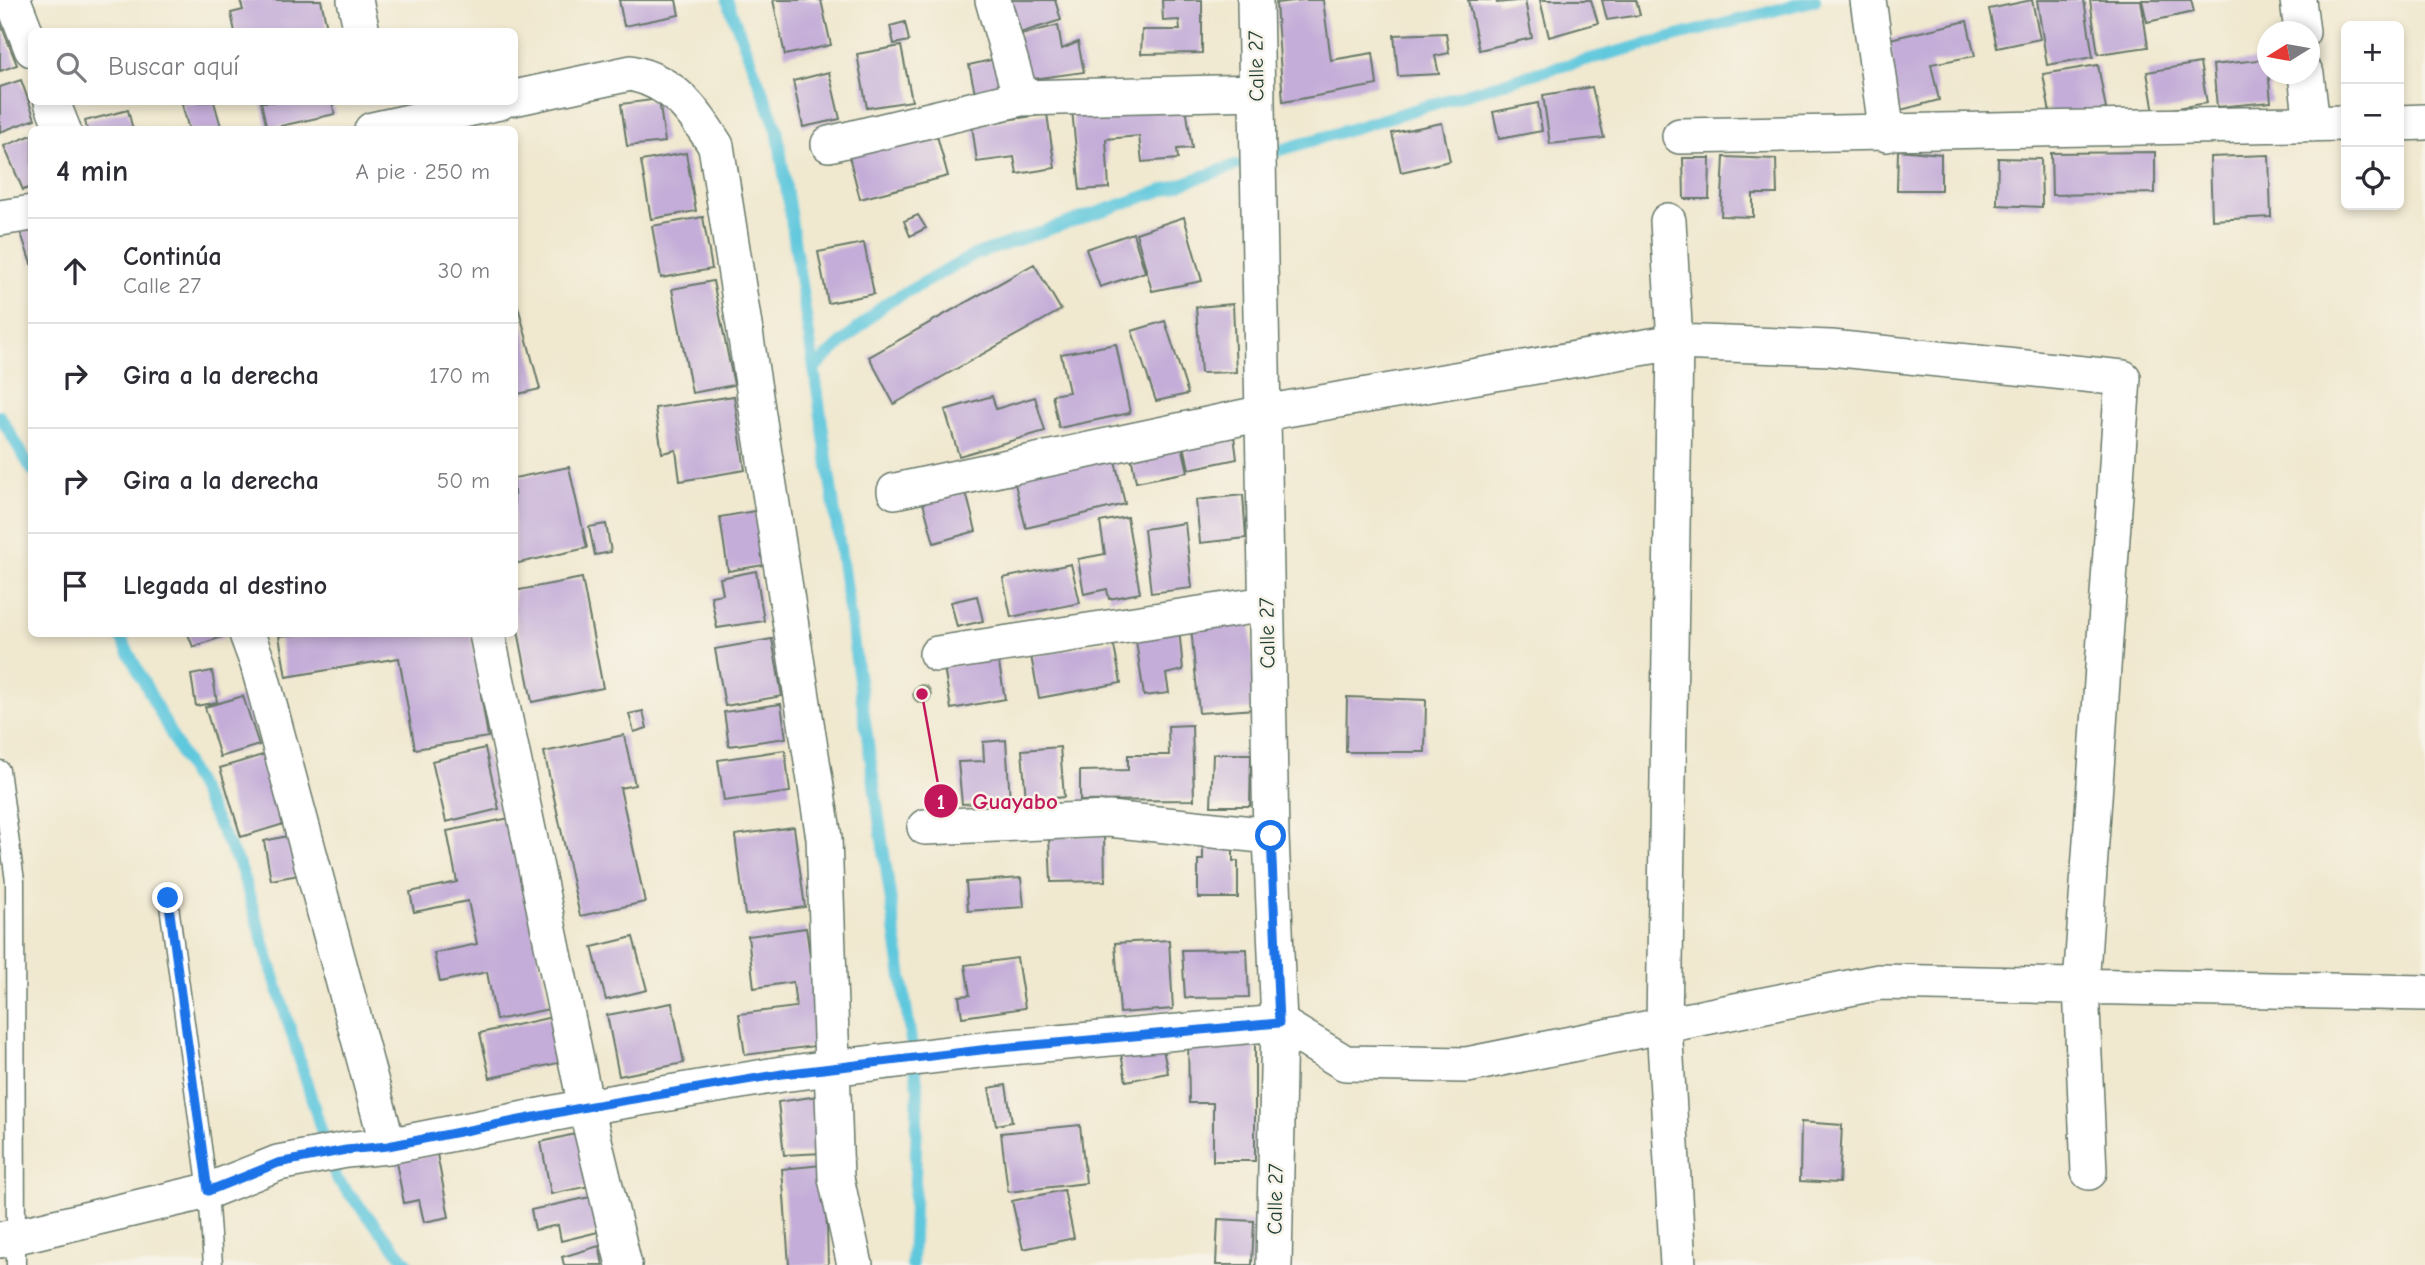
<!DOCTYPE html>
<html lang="es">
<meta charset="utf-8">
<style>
:root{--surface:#fff;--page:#f2f2f3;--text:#2b2b33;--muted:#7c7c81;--line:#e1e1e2}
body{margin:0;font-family:"Comic Neue",sans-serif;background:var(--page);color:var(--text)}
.controls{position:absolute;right:21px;top:21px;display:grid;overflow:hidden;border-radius:10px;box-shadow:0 4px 10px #0003}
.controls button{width:63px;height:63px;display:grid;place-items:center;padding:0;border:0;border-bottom:2px solid var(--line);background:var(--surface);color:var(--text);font:35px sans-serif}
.compass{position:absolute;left:2257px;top:21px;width:63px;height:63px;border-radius:50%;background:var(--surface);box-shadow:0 4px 10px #0003;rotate:259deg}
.stop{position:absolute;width:21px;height:21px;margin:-16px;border:5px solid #1a73e8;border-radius:50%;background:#fff}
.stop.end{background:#1a73e8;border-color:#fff;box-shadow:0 2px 7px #0008}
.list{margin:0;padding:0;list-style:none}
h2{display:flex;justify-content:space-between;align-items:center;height:91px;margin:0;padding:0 28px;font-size:30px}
h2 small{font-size:23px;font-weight:400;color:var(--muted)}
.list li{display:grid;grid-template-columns:46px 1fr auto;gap:21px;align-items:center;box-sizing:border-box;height:105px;padding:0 28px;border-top:2px solid var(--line)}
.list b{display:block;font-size:26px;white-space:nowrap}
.list p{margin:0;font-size:23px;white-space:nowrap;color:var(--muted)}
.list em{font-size:23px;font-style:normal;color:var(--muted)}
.icon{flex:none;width:38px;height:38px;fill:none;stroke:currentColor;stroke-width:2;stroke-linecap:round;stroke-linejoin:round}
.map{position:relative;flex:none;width:2425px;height:1265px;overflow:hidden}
.search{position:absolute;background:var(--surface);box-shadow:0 4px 10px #0003;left:28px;top:28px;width:490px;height:77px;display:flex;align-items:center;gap:18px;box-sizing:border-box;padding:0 24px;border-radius:10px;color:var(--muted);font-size:26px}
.panel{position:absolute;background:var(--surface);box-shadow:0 4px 10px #0003;left:28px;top:126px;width:490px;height:511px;border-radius:10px}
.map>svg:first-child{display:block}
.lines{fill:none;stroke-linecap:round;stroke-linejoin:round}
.stream{stroke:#60c8dd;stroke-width:12}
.building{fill:#c4add8}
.lane-casing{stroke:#68796a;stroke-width:21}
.street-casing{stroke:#68796a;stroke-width:38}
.lane{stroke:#fff;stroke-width:18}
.street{stroke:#fff;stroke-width:35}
.tree{fill:#8b9981}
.route{stroke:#1a73e8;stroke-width:9}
.labels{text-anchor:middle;stroke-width:5;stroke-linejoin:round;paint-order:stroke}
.street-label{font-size:21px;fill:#1f3d34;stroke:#f7f3e8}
.leader{fill:none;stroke:#c2185b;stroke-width:2.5}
.callout-dot{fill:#c2185b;stroke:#f7f3e8;stroke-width:2.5}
.mark-label{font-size:21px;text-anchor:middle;font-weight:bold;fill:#fff}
.callout-label{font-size:23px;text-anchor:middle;font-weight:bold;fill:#c2185b;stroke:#f7f3e8;stroke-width:5;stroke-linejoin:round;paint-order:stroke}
</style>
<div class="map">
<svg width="2425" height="1265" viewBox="0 0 2425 1265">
<rect width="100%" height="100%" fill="#f7f3e8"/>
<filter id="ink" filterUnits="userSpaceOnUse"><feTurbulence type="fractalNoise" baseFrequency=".0143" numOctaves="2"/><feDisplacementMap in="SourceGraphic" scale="14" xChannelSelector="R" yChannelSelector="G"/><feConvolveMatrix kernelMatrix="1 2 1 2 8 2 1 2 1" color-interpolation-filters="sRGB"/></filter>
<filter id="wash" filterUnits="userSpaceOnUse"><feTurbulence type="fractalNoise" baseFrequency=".00686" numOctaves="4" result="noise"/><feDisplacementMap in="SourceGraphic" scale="28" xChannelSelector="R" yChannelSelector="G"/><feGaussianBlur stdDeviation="1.57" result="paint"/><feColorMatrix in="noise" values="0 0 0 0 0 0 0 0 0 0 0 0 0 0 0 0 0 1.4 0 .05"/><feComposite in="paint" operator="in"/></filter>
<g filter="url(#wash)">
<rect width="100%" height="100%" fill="#f0e8cf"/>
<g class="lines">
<path class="stream" d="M 727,0 L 777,129 L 814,368 L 918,1089 L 912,1265
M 1271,153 L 1536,73 L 1815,0
M 814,368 L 885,304 L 974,255 L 1236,165
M 0,416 L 32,470
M 119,634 L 241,869 L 336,1178 L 409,1265"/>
</g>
<g id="blocks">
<path class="building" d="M 240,0 L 321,0 L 328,32 L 235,32 L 231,13 L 243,10 Z
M 619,0 L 676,0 L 679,15 L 624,26 Z
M 773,0 L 821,0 L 831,45 L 785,55 Z
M 1008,0 L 1055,0 L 1061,20 L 1020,33 Z
M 1162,0 L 1202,0 L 1202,53 L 1141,54 L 1142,30 L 1180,30 L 1179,20 L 1163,21 Z
M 1303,0 L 1323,0 L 1331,60 L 1373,53 L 1377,85 L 1283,102 L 1276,3 Z
M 1468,0 L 1496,0 L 1497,3 L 1525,0 L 1532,38 L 1479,50 Z
M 1540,0 L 1591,0 L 1598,23 L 1549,37 Z
M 1602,0 L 1636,0 L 1640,15 L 1607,20 Z
M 2032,0 L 2040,39 L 1997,48 L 1989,9 Z
M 2037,0 L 2084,0 L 2093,57 L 2047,65 Z
M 2090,0 L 2141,0 L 2148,47 L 2098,54 Z
M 2142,0 L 2191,0 L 2194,12 L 2147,22 Z
M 1967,21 L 1975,56 L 1931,64 L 1939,100 L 1897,111 L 1890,39 Z
M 0,22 L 17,65 L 0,71 Z
M 905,22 L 909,41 L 894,44 L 890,26 Z
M 1058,25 L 1062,49 L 1078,42 L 1084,72 L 1026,80 L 1013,37 Z
M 1446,33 L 1449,53 L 1435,56 L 1439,74 L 1398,76 L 1394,35 Z
M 901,46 L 912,101 L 867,108 L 857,54 Z
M 1000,58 L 1005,84 L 975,93 L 969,65 Z
M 2267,59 L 2271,102 L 2217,107 L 2213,65 Z
M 2200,63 L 2207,103 L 2154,112 L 2147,72 Z
M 2098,65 L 2106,109 L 2051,119 L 2043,74 Z
M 829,72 L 840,119 L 803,127 L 793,81 Z
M 21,80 L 35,119 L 0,132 L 0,87 Z
M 1592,87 L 1604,138 L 1550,144 L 1543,95 Z
M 659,99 L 665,142 L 627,146 L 621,104 Z
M 1185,100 L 1192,148 L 1177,149 L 1178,159 L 1142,162 L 1139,136 L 1106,139 L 1109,188 L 1080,190 L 1072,110 Z
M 189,102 L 214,102 L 222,130 L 189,130 L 182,104 Z
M 261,102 L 332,102 L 335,114 L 267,129 Z
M 1538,103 L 1542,131 L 1499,139 L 1493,112 Z
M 128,110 L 133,130 L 87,130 L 85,121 Z
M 1047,114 L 1055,168 L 1017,174 L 1014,157 L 977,162 L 972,125 Z
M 1442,123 L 1450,161 L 1401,172 L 1392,133 Z
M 936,132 L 948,176 L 860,199 L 849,156 Z
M 32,135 L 32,187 L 23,190 L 4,146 Z
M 1898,150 L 1941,154 L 1941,190 L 1897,190 Z
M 2155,152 L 2155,193 L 2052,195 L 2051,153 Z
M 686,153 L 696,211 L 651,219 L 641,161 Z
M 2269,155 L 2271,217 L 2212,220 L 2210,157 Z
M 1724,157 L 1776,159 L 1777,194 L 1753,194 L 1753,217 L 1721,216 Z
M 1683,158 L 1710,158 L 1709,199 L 1684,199 Z
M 1998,158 L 2041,159 L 2042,207 L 1997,205 Z
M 918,215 L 926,228 L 910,236 L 904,221 Z
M 703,217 L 712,269 L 661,278 L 652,226 Z
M 1184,217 L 1202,281 L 1152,291 L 1136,233 Z
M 32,226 L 32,264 L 31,264 L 20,230 Z
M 1133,233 L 1145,272 L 1100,287 L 1086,249 Z
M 864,243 L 874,294 L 828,303 L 818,252 Z
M 1034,264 L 1061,310 L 894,404 L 869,357 Z
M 713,281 L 734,385 L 692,393 L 672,289 Z
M 514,291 L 540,389 L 514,395 Z
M 1233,304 L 1236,372 L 1201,373 L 1196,307 Z
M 1165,321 L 1188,394 L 1156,401 L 1132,331 Z
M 1116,344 L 1130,413 L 1059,428 L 1052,395 L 1069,392 L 1061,354 Z
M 734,396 L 745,470 L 680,481 L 676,450 L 662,453 L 655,408 Z
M 992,396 L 996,409 L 1035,397 L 1045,431 L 959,456 L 945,410 Z
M 1233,428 L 1237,459 L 1189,469 L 1183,440 Z
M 1180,437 L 1188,472 L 1136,482 L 1130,450 Z
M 1113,452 L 1125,504 L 1026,528 L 1013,476 Z
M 569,467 L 587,548 L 514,564 L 514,478 Z
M 966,492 L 976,531 L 934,543 L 923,503 Z
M 1243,495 L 1246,538 L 1200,543 L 1196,500 Z
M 755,511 L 764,565 L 728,571 L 720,517 Z
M 1127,517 L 1140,593 L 1109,599 L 1107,589 L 1084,594 L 1078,559 L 1105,554 L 1100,522 Z
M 1185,523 L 1192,588 L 1151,593 L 1144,529 Z
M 606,524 L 611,552 L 595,555 L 589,527 Z
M 1071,564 L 1080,603 L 1011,617 L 1003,578 Z
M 756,571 L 764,621 L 717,628 L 711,596 L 723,594 L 720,578 Z
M 582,578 L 603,688 L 532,702 L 514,610 L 514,591 Z
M 977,596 L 983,621 L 957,627 L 951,602 Z
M 1250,620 L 1256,709 L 1199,713 L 1191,627 Z
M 1179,628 L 1183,670 L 1166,674 L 1169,693 L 1144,696 L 1135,634 Z
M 188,634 L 230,634 L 193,647 Z
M 298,634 L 471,634 L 488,737 L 415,749 L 399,658 L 286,677 L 279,636 Z
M 772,639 L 782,696 L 725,706 L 715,649 Z
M 1113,641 L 1121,683 L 1039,698 L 1031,656 Z
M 998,658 L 1005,699 L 951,709 L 944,667 Z
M 212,671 L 217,702 L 196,706 L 191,675 Z
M 243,696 L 259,745 L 220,757 L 205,707 Z
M 1347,697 L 1426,700 L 1425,752 L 1346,752 Z
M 781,704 L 786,738 L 729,746 L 724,712 Z
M 643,711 L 647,728 L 634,732 L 629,714 Z
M 1192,725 L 1194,800 L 1080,801 L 1080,771 L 1128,770 L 1128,755 L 1169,755 L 1168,726 Z
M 624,735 L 635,785 L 620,788 L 645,902 L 580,916 L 544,752 Z
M 1006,740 L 1010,801 L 962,804 L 958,762 L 984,761 L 983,742 Z
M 1060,747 L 1064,797 L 1026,801 L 1022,750 Z
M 485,748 L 499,809 L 446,822 L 432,761 Z
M 785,750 L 790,792 L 724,801 L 718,760 Z
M 269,753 L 290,822 L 241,837 L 220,768 Z
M 1213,754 L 1251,754 L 1250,806 L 1211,806 Z
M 510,818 L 549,1009 L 496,1020 L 487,972 L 440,982 L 434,953 L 477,944 L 468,901 L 414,912 L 410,892 L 457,882 L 447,831 Z
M 794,827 L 805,907 L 745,915 L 735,835 Z
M 292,835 L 299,875 L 271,880 L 264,841 Z
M 1104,835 L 1105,881 L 1051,882 L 1049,837 Z
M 1203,844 L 1233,844 L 1233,861 L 1238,861 L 1238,898 L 1198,898 L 1198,860 L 1203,860 Z
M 1021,878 L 1024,907 L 968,911 L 966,882 Z
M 806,928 L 823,1045 L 745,1055 L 739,1014 L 796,1007 L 793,982 L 754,988 L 748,936 Z
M 633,937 L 647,990 L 606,1000 L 592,947 Z
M 1169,940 L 1173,1009 L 1120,1013 L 1115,943 Z
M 1247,949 L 1249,997 L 1185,998 L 1182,950 Z
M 1017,958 L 1025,1008 L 962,1017 L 959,996 L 970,995 L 965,965 Z
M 672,1003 L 684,1063 L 619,1076 L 607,1015 Z
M 557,1016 L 567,1061 L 490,1078 L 480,1033 Z
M 1188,1035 L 1255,1035 L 1255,1161 L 1213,1161 L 1213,1103 L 1189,1103 Z
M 1161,1040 L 1168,1073 L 1126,1081 L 1120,1048 Z
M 1006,1085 L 1012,1122 L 996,1125 L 989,1088 Z
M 818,1096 L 822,1153 L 784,1155 L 778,1102 Z
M 1801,1122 L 1842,1125 L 1839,1183 L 1800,1181 Z
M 1080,1125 L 1086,1183 L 1008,1192 L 1001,1133 Z
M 579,1133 L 590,1186 L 551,1194 L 541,1142 Z
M 437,1154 L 449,1217 L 424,1222 L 419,1200 L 404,1203 L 396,1162 Z
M 822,1165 L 827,1227 L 828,1265 L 789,1265 L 782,1169 Z
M 1064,1190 L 1074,1238 L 1023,1249 L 1012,1201 Z
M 590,1197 L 598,1232 L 561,1241 L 558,1225 L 535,1230 L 531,1210 Z
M 1218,1219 L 1254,1221 L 1252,1265 L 1216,1265 Z
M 599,1246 L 603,1265 L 564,1265 L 562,1257 Z"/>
</g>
</g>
<g filter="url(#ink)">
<use href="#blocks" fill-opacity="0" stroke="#68796a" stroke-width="2"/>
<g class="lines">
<g class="lane-casing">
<path id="lane" d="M 0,770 L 15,881 L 16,1265
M 168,898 L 208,1191 L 213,1265"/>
</g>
<g class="street-casing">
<path id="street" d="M 13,0 L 32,49
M 355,0 L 362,32
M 993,0 L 1021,98
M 1255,0 L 1271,836 L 1279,1023 L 1274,1265
M 1868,0 L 1887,134
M 2298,0 L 2302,32
M 2306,74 L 2312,124
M 514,98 L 631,73 C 675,83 693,110 716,146 L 824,838 L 836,1178 L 855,1265
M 52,102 L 63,130
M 2399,123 L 2425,122
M 372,130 L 500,102
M 1680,136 L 2346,123
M 829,144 L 1021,98 L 1257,92
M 0,218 L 32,213
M 1668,221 L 1675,342 L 1664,1025 L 1678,1265
M 895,491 L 1263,413 L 1675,342 L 1831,348 L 2123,378 L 2081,986 L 2089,1172
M 247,634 L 258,664 L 388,1146
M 487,634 L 586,1107 L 624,1265
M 937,654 L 1266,604
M 925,827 L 1109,819 L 1271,836
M 0,1240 L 208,1191 L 278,1163 L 346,1150 L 388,1146 L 586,1107 L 782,1074 L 989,1049 L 1279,1023 L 1345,1063 L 1467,1065 L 1879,982 L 2425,993"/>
</g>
<use href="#lane" class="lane"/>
<use href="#street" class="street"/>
</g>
<circle class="tree" cx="922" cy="694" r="10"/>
</g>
<g class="lines" filter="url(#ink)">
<path class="route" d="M 168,898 L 208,1191 L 278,1163 L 346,1150 L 388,1146 L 586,1107 L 782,1074 L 989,1049 L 1279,1023 L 1271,836"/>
</g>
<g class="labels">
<g class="street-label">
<text transform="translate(1256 66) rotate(-91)" y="7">Calle 27</text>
<text transform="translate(1267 633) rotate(-91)" y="7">Calle 27</text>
<text transform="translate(1275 1199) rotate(-89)" y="7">Calle 27</text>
</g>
</g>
<path class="leader" d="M922 694L941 801"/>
<g class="callout-dot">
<circle cx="922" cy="694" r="7"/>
<circle cx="941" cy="801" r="18"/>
</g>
<g class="mark-label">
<text x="941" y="809">1</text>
</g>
<g class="callout-label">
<text x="1015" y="809">Guayabo</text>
</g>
</svg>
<div class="controls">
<button>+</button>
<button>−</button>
<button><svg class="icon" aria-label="locate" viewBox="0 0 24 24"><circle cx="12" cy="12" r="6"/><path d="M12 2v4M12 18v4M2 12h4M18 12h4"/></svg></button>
</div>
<svg class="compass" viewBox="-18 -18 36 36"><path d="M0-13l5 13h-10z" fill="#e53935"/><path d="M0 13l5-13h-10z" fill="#7c7c81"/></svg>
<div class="stop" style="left:1271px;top:836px"></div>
<div class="stop end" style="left:168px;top:898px"></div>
<div class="search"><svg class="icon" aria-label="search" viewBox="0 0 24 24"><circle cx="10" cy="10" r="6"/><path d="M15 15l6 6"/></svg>Buscar aquí</div>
<section class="panel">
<h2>4 min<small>A pie · 250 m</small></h2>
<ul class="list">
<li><svg class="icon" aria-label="ahead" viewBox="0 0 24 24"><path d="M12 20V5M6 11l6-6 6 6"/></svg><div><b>Continúa</b><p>Calle 27</p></div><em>30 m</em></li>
<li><svg class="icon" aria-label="right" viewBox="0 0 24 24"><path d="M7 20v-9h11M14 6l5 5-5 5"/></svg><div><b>Gira a la derecha</b></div><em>170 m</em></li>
<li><svg class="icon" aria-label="right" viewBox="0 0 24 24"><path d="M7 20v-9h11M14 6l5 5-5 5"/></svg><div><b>Gira a la derecha</b></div><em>50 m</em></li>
<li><svg class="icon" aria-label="arrive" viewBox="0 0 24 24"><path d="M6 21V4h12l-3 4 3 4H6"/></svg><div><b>Llegada al destino</b></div></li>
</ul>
</section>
</div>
